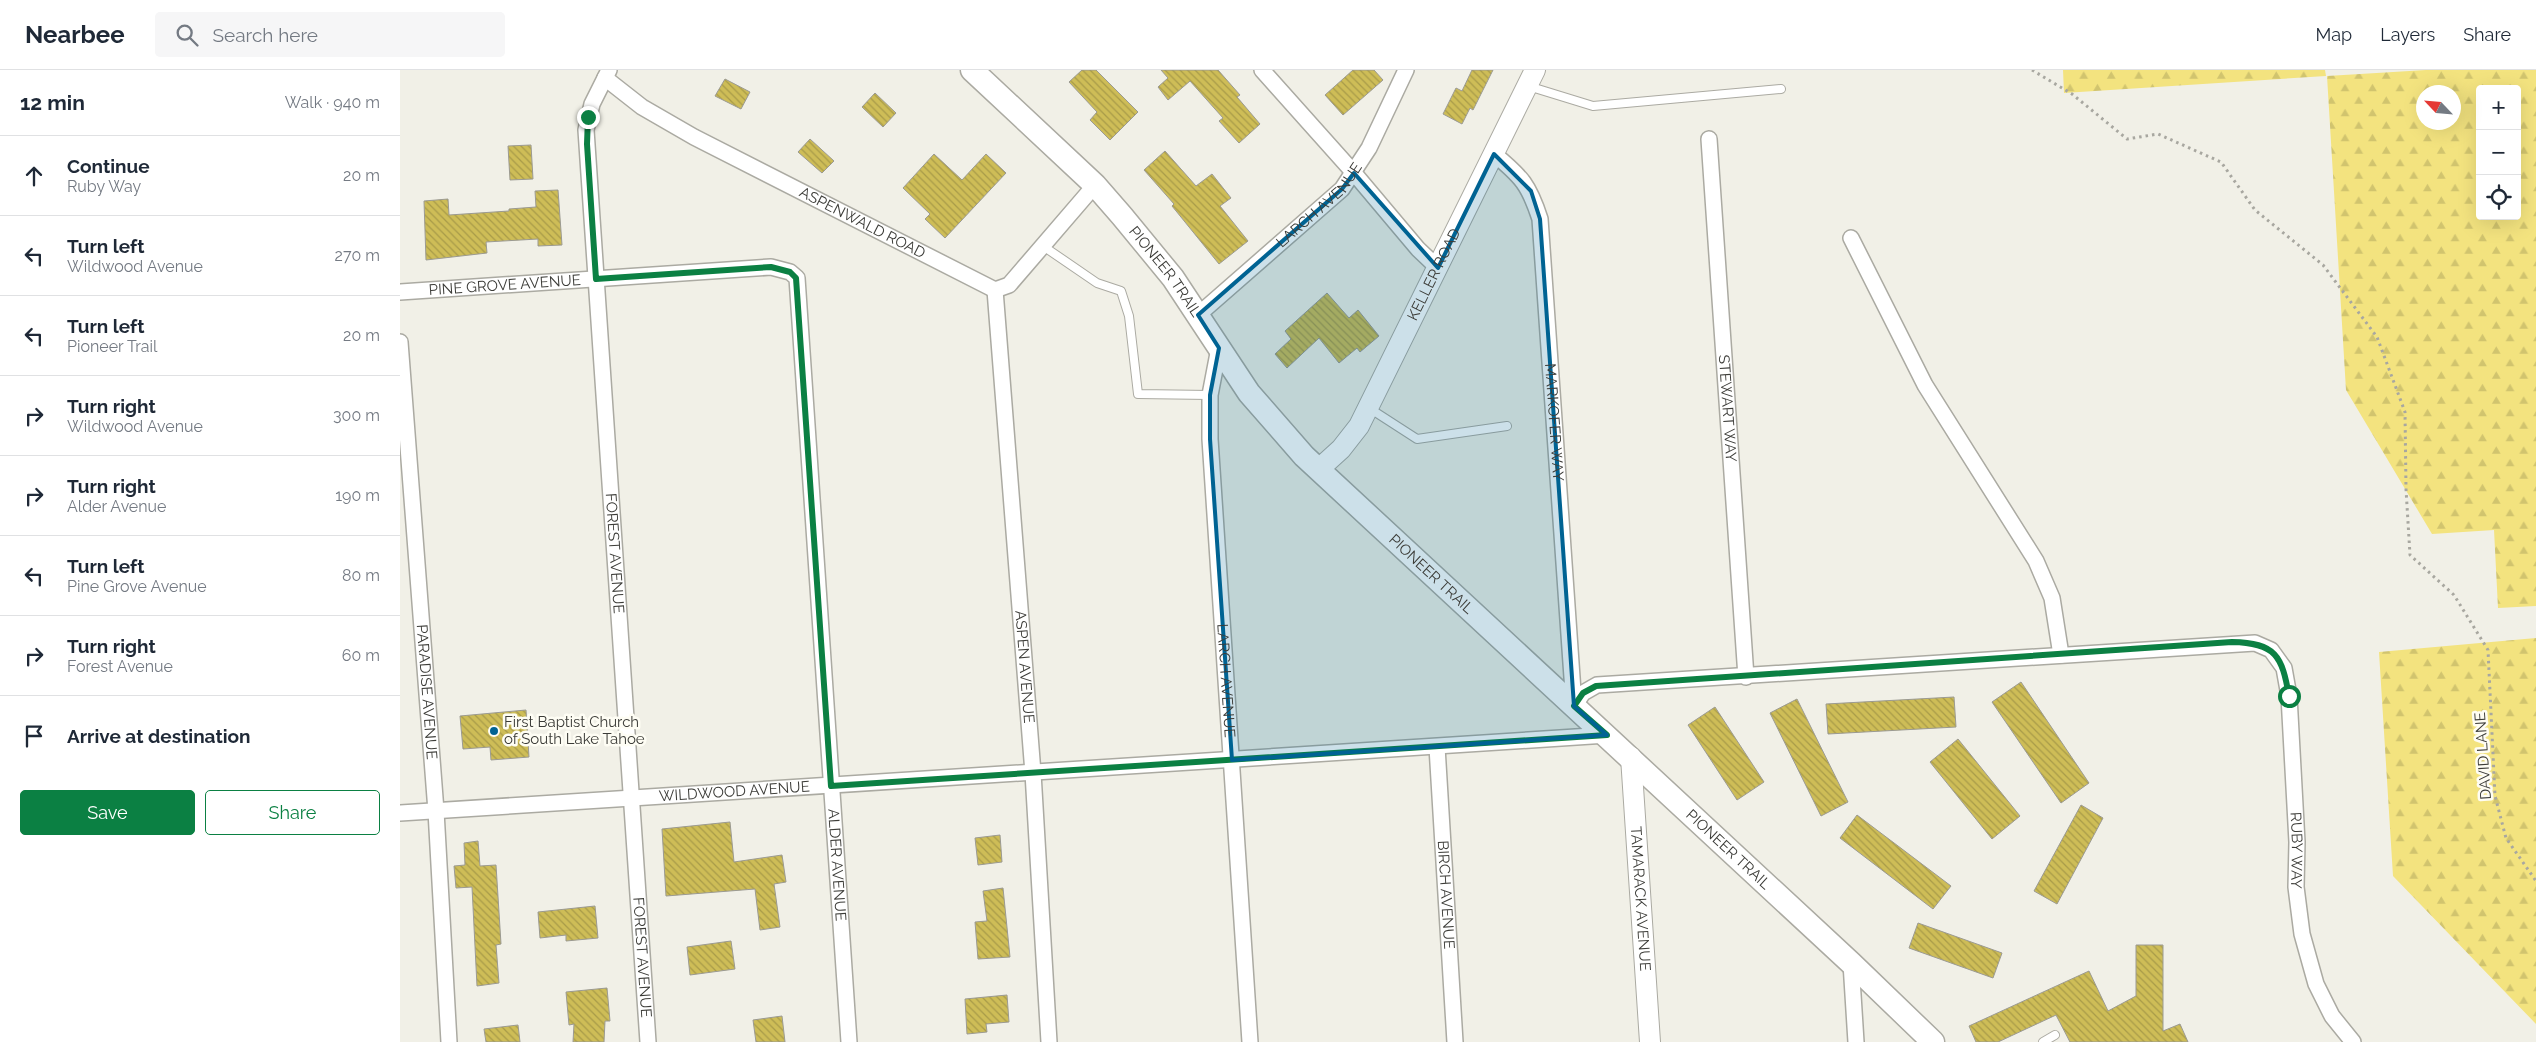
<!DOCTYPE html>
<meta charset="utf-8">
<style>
:root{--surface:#fff;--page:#f6f6f7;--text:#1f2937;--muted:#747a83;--line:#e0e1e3;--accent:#0b8043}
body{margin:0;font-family:Raleway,sans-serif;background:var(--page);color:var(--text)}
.controls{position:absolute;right:15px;top:15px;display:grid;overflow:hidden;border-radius:5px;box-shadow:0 5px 20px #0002}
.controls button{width:45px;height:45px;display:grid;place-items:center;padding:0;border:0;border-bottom:1px solid var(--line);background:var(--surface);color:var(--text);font:25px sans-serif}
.compass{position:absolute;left:2016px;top:15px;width:45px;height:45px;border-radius:50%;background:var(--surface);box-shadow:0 5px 20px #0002;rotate:296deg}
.stop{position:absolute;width:15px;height:15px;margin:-11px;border:4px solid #0b8043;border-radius:50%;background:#fff}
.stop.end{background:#0b8043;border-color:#fff;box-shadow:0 1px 5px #0008}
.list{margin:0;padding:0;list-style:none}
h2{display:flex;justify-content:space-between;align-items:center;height:65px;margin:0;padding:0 20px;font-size:21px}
h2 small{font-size:16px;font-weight:400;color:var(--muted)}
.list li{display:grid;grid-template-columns:32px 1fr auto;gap:15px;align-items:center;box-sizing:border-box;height:80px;padding:0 20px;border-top:1px solid var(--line)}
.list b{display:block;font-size:19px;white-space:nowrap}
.list p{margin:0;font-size:16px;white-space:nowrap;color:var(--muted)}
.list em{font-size:16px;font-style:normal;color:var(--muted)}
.actions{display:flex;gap:10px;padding:15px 20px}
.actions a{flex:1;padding:11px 0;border:1px solid var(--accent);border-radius:5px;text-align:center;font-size:18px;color:var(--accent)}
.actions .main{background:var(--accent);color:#fff}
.icon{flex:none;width:28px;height:28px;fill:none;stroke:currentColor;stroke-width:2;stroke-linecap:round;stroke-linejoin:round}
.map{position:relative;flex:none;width:2136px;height:972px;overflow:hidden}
header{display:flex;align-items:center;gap:30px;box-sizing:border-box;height:70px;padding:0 25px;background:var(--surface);border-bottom:1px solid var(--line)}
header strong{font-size:24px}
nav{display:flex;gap:28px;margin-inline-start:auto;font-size:18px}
.search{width:350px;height:45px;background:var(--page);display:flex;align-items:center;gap:12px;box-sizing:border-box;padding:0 18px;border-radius:5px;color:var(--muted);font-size:19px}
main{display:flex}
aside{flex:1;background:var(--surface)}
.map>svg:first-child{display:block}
.forest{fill:url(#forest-firs);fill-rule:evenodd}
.building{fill:url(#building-back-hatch);stroke:#9b9a92}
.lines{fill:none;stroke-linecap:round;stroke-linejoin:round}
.service-casing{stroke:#abaaa2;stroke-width:10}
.minor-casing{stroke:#abaaa2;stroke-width:18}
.tertiary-casing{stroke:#abaaa2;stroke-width:22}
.secondary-casing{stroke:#abaaa2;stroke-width:25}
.path{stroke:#a8a7a0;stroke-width:3;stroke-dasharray:2.5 4;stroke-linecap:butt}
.service{stroke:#fff;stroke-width:8}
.minor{stroke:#fff;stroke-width:15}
.tertiary{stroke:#fff;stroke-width:20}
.secondary{stroke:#fff;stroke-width:22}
.route{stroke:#0b8043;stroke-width:6}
.marked{fill:#006393;fill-opacity:0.2;stroke:#006393;stroke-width:4;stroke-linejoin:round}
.poi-dot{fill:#006393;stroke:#fefdf4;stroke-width:2}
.labels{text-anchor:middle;stroke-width:5;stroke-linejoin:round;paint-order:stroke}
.street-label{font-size:15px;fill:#3c3c38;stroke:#fefdf4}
.poi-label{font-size:15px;fill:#3c3c38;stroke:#fefdf4;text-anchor:start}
</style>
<header>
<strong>Nearbee</strong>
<div class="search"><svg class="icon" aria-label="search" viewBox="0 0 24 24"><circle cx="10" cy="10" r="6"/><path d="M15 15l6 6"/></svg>Search here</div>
<nav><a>Map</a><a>Layers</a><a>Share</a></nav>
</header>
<main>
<aside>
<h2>12 min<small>Walk · 940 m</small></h2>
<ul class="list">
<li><svg class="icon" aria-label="ahead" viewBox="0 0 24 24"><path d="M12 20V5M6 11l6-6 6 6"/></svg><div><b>Continue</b><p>Ruby Way</p></div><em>20 m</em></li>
<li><svg class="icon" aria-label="left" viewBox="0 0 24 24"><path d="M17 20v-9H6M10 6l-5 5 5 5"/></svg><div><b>Turn left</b><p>Wildwood Avenue</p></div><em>270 m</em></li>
<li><svg class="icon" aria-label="left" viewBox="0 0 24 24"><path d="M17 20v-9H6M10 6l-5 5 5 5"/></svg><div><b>Turn left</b><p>Pioneer Trail</p></div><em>20 m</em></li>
<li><svg class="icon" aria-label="right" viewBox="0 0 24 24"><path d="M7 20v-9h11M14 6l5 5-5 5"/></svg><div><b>Turn right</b><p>Wildwood Avenue</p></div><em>300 m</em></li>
<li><svg class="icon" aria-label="right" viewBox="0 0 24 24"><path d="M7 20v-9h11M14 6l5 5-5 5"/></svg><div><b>Turn right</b><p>Alder Avenue</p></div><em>190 m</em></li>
<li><svg class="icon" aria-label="left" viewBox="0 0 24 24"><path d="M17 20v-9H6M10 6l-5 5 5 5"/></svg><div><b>Turn left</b><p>Pine Grove Avenue</p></div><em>80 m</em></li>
<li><svg class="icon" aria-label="right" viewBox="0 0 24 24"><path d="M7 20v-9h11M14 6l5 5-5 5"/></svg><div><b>Turn right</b><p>Forest Avenue</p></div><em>60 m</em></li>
<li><svg class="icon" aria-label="arrive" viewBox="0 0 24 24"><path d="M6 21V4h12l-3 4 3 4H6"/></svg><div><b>Arrive at destination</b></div></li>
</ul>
<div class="actions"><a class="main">Save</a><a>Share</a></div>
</aside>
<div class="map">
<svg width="2136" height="972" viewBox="0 0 2136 972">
<defs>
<pattern id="forest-firs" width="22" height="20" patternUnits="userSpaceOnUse" patternTransform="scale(1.25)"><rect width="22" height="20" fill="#f3e37f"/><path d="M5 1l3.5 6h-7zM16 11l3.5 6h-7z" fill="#d1c46e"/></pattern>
<pattern id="building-back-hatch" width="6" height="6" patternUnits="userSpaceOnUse" patternTransform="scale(1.25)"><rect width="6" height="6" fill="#cebd57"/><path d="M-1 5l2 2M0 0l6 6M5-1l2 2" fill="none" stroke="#a89b49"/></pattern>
</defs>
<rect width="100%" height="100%" fill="#f1f0e7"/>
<path class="forest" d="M 1663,0 L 1925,0 L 1926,6 L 1664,23 Z
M 2026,0 L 2136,0 L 2136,536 L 2098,538 L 2094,460 L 2032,464 L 1946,320 L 1927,6 ZM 2080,19 L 2117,19 L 2117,146 L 2080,146 ZM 2054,22 L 2054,52 L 2024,52 L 2024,22 Z
M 2136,568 L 2136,954 L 1993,806 L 1979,582 Z"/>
<path class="building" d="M 682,0 L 696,0 L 738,42 L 710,70 L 690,50 L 697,42 L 669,12 Z
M 761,0 L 818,0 L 840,25 L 837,27 L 860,54 L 839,73 L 819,51 L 823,48 L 790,11 L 768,30 L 758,17 L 768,8 Z
M 953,0 L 974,0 L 983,10 L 943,45 L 925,25 Z
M 1072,0 L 1093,0 L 1073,40 L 1070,38 L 1062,54 L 1043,44 L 1056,18 L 1062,21 Z
M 325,9 L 350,22 L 341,39 L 315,26 Z
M 475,23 L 496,43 L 483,57 L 462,37 Z
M 410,69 L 434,91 L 422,103 L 398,82 Z
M 131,75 L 133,109 L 110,110 L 108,76 Z
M 765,81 L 796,116 L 812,104 L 831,128 L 820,136 L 848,171 L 819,194 L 772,136 L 774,134 L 744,100 Z
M 534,84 L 562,110 L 586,84 L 606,103 L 545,168 L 525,149 L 530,144 L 503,118 Z
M 158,120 L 162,175 L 138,176 L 138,169 L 86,172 L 87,183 L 26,190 L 24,131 L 48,129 L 49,145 L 109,141 L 109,139 L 136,137 L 135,121 Z
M 927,223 L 949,248 L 958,240 L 979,266 L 960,282 L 957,278 L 939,293 L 919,268 L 887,298 L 875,284 L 891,269 L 885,261 Z
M 1621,612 L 1689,713 L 1661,733 L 1592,632 Z
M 1554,627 L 1556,657 L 1428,664 L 1426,634 Z
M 1397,629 L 1448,732 L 1421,746 L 1370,643 Z
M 1315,637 L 1364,712 L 1337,730 L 1288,655 Z
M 126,640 L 129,687 L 91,690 L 90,677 L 63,679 L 60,646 Z
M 1558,669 L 1620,746 L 1592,769 L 1530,692 Z
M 1681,735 L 1703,748 L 1657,834 L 1634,821 Z
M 1457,745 L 1551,816 L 1533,839 L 1440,768 Z
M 330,752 L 334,792 L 382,785 L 386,812 L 374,814 L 380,857 L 360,860 L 355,819 L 266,826 L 262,759 Z
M 600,765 L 602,792 L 578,795 L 575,768 Z
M 78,771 L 80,796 L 96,795 L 101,874 L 96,875 L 99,913 L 77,916 L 72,817 L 56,818 L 54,796 L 65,795 L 64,773 Z
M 603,818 L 610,887 L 578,889 L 575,852 L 587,851 L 583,821 Z
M 195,836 L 198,868 L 166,871 L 166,865 L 140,868 L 138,842 Z
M 1518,853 L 1602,883 L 1593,908 L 1509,878 Z
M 331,871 L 335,899 L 290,905 L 287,877 Z
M 1736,875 L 1763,875 L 1763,961 L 1780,954 L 1788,972 L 1670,972 L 1656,945 L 1598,972 L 1576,972 L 1569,956 L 1689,901 L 1708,941 L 1736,926 Z
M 207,918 L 210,951 L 205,951 L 204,972 L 173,972 L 174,954 L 169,955 L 166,922 Z
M 607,925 L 609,952 L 586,954 L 587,962 L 567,964 L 565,929 Z
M 382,946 L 385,972 L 356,972 L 353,950 Z
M 118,955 L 120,972 L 86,972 L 84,959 Z"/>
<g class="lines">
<g class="service-casing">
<path id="service" d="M 1128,16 L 1193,36 L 1381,19
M 643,176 L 697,213 L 721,221 L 729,246 L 738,324 L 810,325
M 969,338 L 1017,369 L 1107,356
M 1643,972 L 1655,965"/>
</g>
<g class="minor-casing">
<g id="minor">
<path id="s1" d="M 209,0 L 192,34 L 186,60 L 248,972"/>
<path d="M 862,0 L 954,103 L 1018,179 L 1038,198"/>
<path id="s2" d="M 205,8 L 242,37 L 294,67 L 595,220 L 609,215 L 695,115"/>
<path id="s3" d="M 1309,69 L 1346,607"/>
<path id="s4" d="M 1094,84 C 1122,107 1129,115 1140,149 L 1174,636"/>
<path d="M 1451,168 L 1525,315 L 1636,491 L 1652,528 L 1661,585"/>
<path id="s5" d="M 595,220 L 633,703 L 649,972"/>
<path id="s6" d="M 0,222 L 371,197 L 390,202 L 397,208 L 449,972"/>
<path id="s7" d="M 798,245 L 942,119 L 969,78 L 1006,0"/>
<path id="s8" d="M 0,272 L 36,741 L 49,972"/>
<path id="s9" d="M 819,278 L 810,325 L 810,369 L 850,972"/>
<path id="s10" d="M 1174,636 L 1183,623 L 1197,615 L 1855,573 L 1871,580 L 1884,598 L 1889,626 L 1897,772 L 1896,817 L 1902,864 L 1916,914 L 1932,946 L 1953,972"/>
<path id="s11" d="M 1037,677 L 1055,972"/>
<path id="s12" d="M 0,743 L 1207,665"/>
<path d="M 1451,893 L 1456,972"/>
</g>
</g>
<g class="tertiary-casing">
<g id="tertiary">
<path id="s13" d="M 919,399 L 941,379 L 959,356 L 1135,0"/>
<path id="s14" d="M 1231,687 L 1250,972"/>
</g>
</g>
<g class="secondary-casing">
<g id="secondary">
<path id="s15" d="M 572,0 L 695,115 L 722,146 L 773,208 L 849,323 L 904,386 L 1451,893 L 1533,972"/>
</g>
</g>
<path class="path" d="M 1632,0 L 1672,24 L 1727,69 L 1758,64 L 1821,92 L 1855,140 L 1923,195 L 1977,267 L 2005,342 L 2006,419 L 2010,485 L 2054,525 L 2088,580 L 2095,726 L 2106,768 L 2136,811"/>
<use href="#service" class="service"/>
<use href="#minor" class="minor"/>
<use href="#tertiary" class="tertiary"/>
<use href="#secondary" class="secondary"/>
</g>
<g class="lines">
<path class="route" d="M 188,47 L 187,74 L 196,209 L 371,197 L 390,202 L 396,208 L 431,716 L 1207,665 L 1174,636 L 1183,623 L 1196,616 L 1832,572 C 1876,573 1882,586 1889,626"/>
</g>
<path class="marked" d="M 1094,84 L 1131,121 L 1140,149 L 1174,636 L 1207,665 L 832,690 L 810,369 L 810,325 L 819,278 L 798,245 L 942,119 L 954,103 L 1038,198 Z"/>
<circle class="poi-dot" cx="94" cy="661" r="5"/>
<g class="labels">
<g class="street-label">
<text dy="5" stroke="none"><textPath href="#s7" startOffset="164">LARCH AVENUE</textPath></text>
<text dy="5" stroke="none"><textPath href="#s2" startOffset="296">ASPENWALD ROAD</textPath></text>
<text dy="5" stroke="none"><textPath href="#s15" startOffset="280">PIONEER TRAIL</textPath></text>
<text dy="5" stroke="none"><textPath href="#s13" startOffset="228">KELLER ROAD</textPath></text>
<text dy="5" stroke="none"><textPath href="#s6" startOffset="105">PINE GROVE AVENUE</textPath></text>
<text dy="5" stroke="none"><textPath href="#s3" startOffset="270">STEWART WAY</textPath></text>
<text dy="5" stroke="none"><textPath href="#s4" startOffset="285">MARKOFER WAY</textPath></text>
<text dy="5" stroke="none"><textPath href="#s1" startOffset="489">FOREST AVENUE</textPath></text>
<text dy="5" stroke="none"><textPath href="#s15" startOffset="685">PIONEER TRAIL</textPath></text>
<text dy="5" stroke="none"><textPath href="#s5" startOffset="378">ASPEN AVENUE</textPath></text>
<text dy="5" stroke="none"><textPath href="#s9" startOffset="334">LARCH AVENUE</textPath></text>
<text dy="5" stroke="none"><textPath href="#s8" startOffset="351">PARADISE AVENUE</textPath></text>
<text transform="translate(2083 686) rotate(-94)" y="5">DAVID LANE</text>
<text dy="5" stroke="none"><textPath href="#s12" startOffset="335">WILDWOOD AVENUE</textPath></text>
<text dy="5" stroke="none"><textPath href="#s15" startOffset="1090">PIONEER TRAIL</textPath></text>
<text dy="5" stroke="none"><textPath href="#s10" startOffset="914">RUBY WAY</textPath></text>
<text dy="5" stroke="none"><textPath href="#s6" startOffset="989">ALDER AVENUE</textPath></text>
<text dy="5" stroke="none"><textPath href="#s11" startOffset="148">BIRCH AVENUE</textPath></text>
<text dy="5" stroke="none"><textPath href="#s14" startOffset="142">TAMARACK AVENUE</textPath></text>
<text dy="5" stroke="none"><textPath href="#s1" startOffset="894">FOREST AVENUE</textPath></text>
</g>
<g class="poi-label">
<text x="104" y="657">First Baptist Church<tspan x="104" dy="17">of South Lake Tahoe</tspan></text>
</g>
</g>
</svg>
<div class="controls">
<button>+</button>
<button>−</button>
<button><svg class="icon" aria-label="locate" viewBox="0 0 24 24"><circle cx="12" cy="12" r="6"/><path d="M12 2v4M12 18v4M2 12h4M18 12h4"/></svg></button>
</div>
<svg class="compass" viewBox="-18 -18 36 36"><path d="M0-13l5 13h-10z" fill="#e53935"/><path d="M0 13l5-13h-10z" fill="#747a83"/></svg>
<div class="stop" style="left:1889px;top:626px"></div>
<div class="stop end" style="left:188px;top:47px"></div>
</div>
</main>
